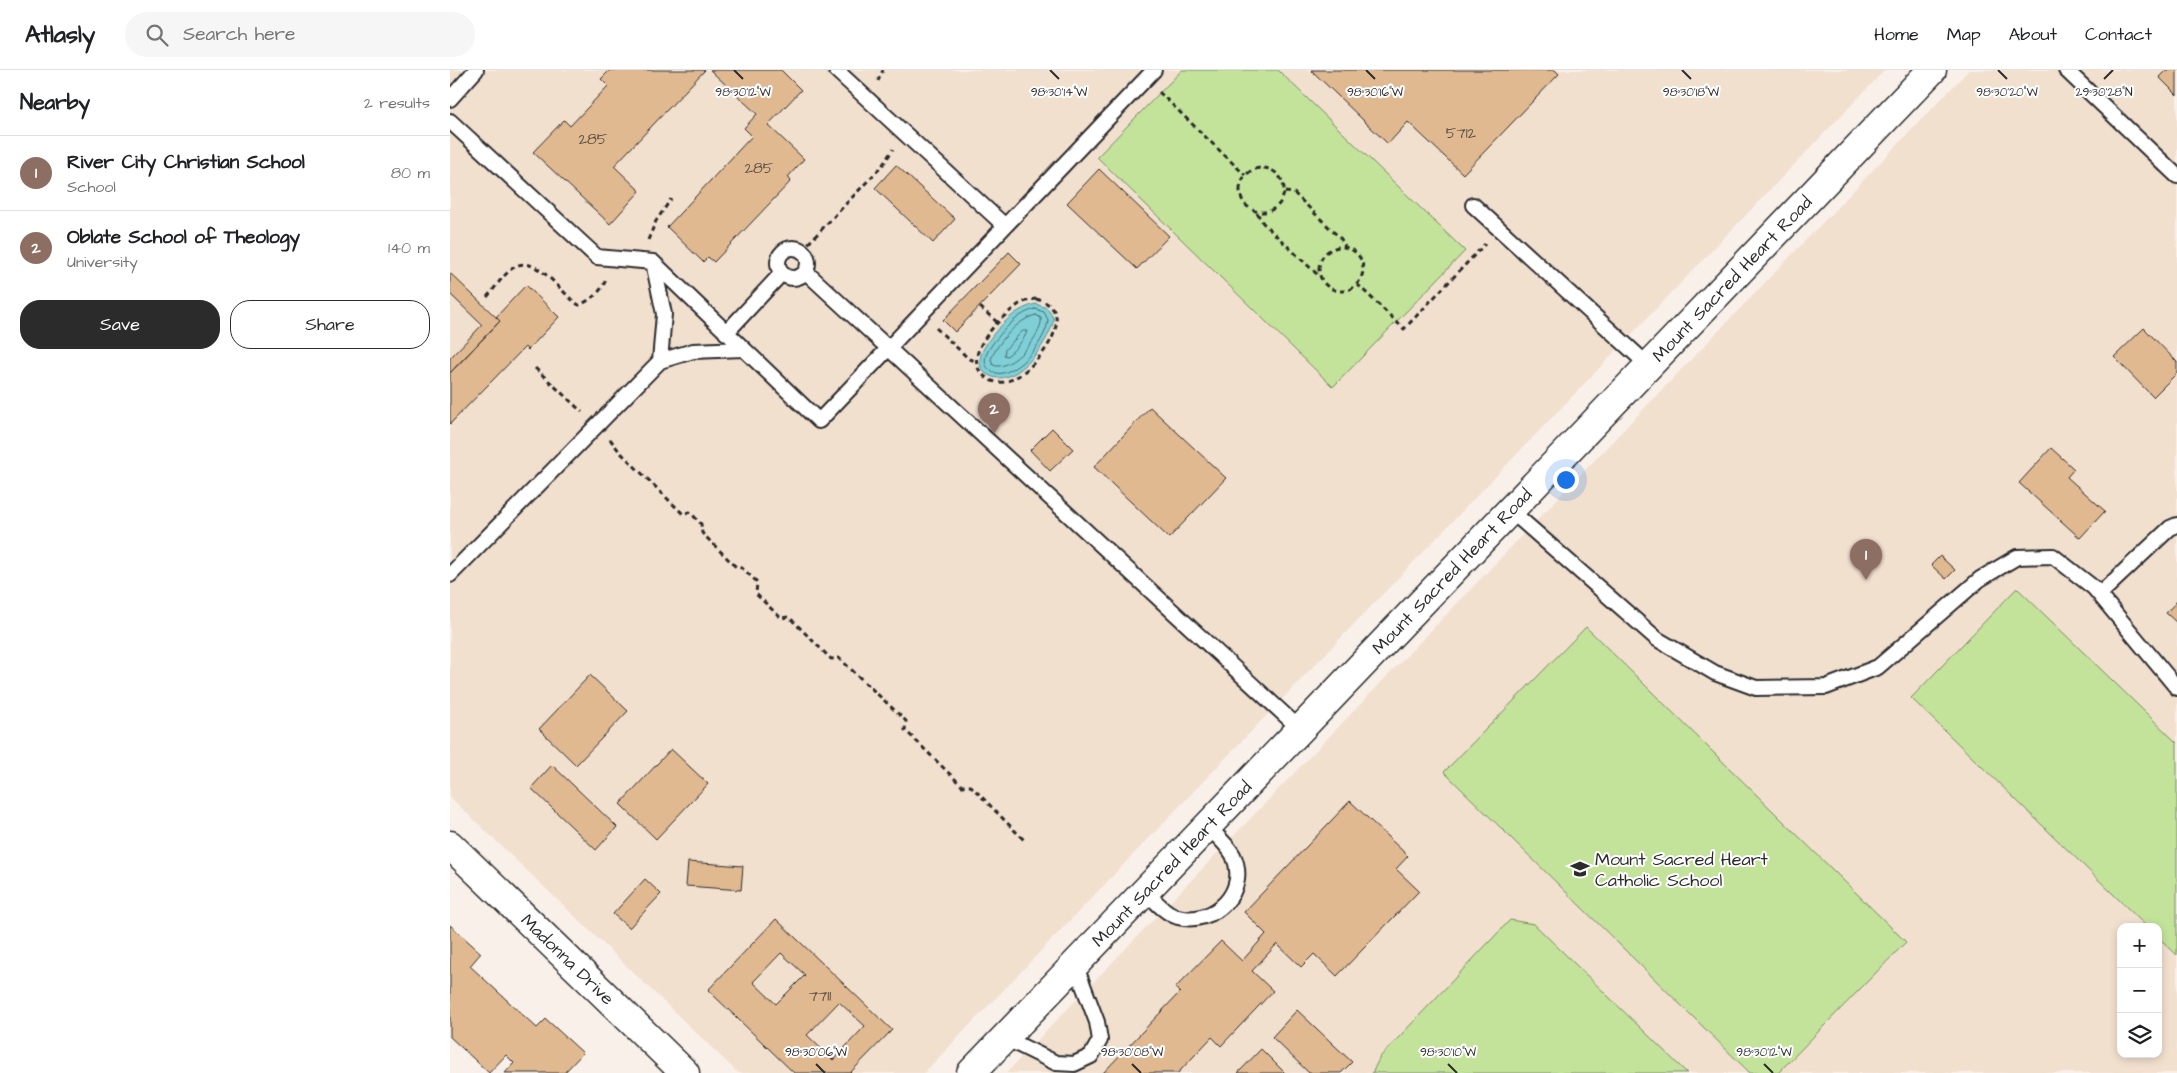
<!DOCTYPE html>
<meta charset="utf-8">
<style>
:root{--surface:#fff;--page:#f6f6f6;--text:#202124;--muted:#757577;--line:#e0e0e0;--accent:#2b2b2b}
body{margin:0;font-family:"Architects Daughter",sans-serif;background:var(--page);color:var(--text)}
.controls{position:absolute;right:15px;bottom:15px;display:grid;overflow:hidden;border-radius:10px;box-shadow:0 2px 8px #0003}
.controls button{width:45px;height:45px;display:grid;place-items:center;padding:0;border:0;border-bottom:1px solid var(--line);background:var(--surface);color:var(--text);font:25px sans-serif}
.you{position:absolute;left:1115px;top:409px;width:18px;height:18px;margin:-12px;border:4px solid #fff;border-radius:50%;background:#1a73e8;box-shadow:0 0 0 8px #1a73e833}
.badge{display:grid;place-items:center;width:32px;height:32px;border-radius:50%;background:var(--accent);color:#fff;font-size:16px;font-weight:700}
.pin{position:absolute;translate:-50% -41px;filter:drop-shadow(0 1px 2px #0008)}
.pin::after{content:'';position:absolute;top:26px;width:18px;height:15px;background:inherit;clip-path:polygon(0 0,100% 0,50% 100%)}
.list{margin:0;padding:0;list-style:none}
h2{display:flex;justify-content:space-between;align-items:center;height:65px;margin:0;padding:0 20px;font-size:21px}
h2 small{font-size:16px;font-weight:400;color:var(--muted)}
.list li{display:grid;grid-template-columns:32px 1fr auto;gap:15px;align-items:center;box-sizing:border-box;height:75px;padding:0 20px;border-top:1px solid var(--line)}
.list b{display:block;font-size:19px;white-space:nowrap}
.list p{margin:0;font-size:16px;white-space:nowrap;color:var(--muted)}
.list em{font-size:16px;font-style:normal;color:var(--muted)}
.actions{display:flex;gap:10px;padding:15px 20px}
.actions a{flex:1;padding:11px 0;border:1px solid var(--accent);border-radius:20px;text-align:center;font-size:18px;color:var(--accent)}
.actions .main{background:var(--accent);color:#fff}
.icon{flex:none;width:28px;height:28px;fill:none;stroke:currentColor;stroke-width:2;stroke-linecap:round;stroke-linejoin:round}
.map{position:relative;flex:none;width:1727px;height:1003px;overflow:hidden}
header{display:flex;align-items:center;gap:30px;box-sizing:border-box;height:70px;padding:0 25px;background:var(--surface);border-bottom:1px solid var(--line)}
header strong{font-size:24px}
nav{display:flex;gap:28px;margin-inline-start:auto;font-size:18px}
.search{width:350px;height:45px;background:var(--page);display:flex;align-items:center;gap:12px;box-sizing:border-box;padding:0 18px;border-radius:28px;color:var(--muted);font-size:19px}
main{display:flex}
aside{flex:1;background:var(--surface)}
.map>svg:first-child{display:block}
.built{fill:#f2e0cf;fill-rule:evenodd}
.green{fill:#c3e39b;stroke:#778763}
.water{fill:#7ecfd6;stroke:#5d8d92}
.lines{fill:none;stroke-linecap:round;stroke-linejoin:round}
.shore{stroke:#4c6d6f;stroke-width:1}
.building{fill:#e0b991;stroke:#2b2b2b;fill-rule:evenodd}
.lane-casing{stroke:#2b2b2b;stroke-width:18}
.street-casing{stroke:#2b2b2b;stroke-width:31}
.path{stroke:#2b2b2b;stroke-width:3;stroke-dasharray:5 4;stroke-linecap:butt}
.lane{stroke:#fff;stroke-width:14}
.street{stroke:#fff;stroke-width:28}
.ticks{fill:none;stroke:#2b2b2b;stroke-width:2}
.labels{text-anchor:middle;stroke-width:4;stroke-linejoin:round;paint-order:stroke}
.number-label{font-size:15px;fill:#584e44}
.street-label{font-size:18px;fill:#2b2b2b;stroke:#fff}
.poi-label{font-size:18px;fill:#2b2b2b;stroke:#fff;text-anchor:start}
.ticks-label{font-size:12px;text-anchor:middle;fill:#2b2b2b;stroke:#fff;stroke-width:4;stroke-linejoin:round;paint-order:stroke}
</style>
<header>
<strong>Atlasly</strong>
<div class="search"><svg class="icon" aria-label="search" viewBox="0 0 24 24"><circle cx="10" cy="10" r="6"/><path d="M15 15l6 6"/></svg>Search here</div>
<nav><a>Home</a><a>Map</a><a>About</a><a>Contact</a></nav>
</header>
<main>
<aside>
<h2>Nearby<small>2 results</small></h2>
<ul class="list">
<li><span class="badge" style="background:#8d6e63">1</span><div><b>River City Christian School</b><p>School</p></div><em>80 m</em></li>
<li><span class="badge" style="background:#8d6e63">2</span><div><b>Oblate School of Theology</b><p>University</p></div><em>140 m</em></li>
</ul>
<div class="actions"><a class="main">Save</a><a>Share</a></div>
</aside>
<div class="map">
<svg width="1727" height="1003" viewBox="0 0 1727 1003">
<rect width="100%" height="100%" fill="#f9f1e9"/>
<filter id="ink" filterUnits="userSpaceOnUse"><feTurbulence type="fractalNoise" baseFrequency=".02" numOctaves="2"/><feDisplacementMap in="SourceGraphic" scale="10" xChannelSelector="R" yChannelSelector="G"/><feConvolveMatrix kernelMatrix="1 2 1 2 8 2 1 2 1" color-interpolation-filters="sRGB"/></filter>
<g filter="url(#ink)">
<path class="built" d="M 0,0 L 1435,0 L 474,1003 L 288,1003 L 0,727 Z
M 1519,0 L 1727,0 L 1727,1003 L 556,1003 ZM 1671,857 L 1708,857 L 1708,984 L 1671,984 Z"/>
<path class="green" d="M 732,0 L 828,0 L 1015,181 L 883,317 L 647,87 Z
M 1567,518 L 1727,673 L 1727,885 L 1708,867 L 1708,857 L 1697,857 L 1461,628 Z
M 1136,557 L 1456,872 L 1328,1003 L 1300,1003 L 994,702 Z
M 1060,850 L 1084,854 L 1237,1003 L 922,1003 L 930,987 Z"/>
<path class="water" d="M 586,234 L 597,238 L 604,249 C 600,270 573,308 549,308 C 544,308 539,306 535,303 C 522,291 537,272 545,262 C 557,249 568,238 586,234 Z"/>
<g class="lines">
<path class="shore" d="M 585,239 L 594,242 L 598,250 C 596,270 573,298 553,303 C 549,304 545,303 542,301 C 526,293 542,274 549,266 C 559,254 570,243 585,239 Z
M 586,245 L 591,248 C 594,264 560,303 543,295 L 541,289 C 548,272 568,249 586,245 Z
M 573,261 L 577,261 C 574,271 565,279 557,286 L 554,285 L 555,280 Z"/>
</g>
<path class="building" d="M 160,0 L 255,0 L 164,96 L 190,121 L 160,154 L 83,82 L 114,50 L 120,56 L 158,16 L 151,9 Z
M 260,0 L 331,0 L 351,20 L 318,55 L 354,89 L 338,107 L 341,111 L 264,192 L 258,187 L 253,192 L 217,157 L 302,66 L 294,58 L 307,44 Z
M 861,0 L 1105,0 L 1109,4 L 1013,104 L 958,52 L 938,74 Z
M 1716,0 L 1727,0 L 1727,25 L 1709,7 Z
M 446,95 L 505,149 L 483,173 L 425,118 Z
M 649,99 L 719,166 L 687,199 L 617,133 Z
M 559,182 L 571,194 L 505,262 L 493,250 Z
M 0,203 L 50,251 L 0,303 L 0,288 L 32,255 L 0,224 Z
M 76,215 L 109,247 L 78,280 L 75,277 L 0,354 L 0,303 L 50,251 L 46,247 Z
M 1694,258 L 1727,292 L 1727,303 L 1703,327 L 1664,287 Z
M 700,337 L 776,408 L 719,468 L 644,397 Z
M 602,358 L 623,379 L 600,401 L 580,380 Z
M 1601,378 L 1624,399 L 1617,407 L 1655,441 L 1630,468 L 1569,413 Z
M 1490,486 L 1505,500 L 1496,509 L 1481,495 Z
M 1727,531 L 1727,553 L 1716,543 Z
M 140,605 L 178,641 L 126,695 L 89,659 Z
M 221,679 L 258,714 L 206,769 L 170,734 Z
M 102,695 L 167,757 L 146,780 L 81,718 Z
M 900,731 L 958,786 L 946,799 L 969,821 L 887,906 L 864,884 L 851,897 L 827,874 L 802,901 L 823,921 L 771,976 L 762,967 L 728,1003 L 653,1003 L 730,922 L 725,918 L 771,871 L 792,891 L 816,864 L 794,842 Z
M 238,792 L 293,796 L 291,820 L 236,816 Z
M 195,809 L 211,824 L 179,858 L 163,844 Z
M 326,849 L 442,960 L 400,1003 L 344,1003 L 258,920 ZM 331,883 L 355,905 L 326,934 L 303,912 ZM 389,932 L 415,956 L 383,990 L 357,965 Z
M 0,855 L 31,883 L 20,896 L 87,958 L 96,949 L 133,983 L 114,1003 L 55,1003 L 64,993 L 56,985 L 39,1003 L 0,967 Z
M 847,940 L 902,992 L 891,1003 L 859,1003 L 822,967 Z
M 811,979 L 835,1003 L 788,1003 Z"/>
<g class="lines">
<g class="lane-casing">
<path id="lane" d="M 386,0 L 555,156
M 1616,0 L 1727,106
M 0,29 L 26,0
M 0,51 L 147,187 L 203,192 L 369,351 L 704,0
M 1023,135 L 1199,296
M328 193a15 15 0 1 1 30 0a15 15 0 1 1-30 0Z
M 203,192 L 214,244 L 210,291
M 356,202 L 850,659
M 276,263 L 332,203
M 1060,440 L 1207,569 L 1265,603 L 1306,618 L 1376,617 L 1428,597 L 1530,509 L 1567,487 L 1603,486 L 1644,518 L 1727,618
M 0,505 L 210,291 L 243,281 L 293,279
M 1650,524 L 1720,458 L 1727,455
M 695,821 C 705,831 715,843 728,847 C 764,856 800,821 783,785 C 777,774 766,765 757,756
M 555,968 L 606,993 L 624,994 L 641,986 L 650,970 L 647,952 L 625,894"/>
</g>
<g class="street-casing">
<g id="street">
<path id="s1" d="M 0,775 L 235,1003"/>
<path id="s2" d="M 521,1003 L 1482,0"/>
</g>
</g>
<path class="path" d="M 428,11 L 433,0
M 709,22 L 795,105
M790 120a22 22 0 1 1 44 0a22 22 0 1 1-44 0Z
M 835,122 L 844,123 L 891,169 L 895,176
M 807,143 L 813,153 L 869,206
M 198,170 L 206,151 L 221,129
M869 199a22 22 0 1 1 44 0a22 22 0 1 1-44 0Z
M 352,180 L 432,96 L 443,79
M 907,214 L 954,259 L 1035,174
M 37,227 C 46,217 54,203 66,196 C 88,185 113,226 129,235 C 140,231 154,220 156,208
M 586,229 C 636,241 582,307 554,312 C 546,313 539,311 533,305 C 511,284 551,247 568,235 C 574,231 580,230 586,229 Z
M 530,237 L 548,253
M 486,258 L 519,289 L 526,291
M 85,298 L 132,342
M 160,369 L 169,381 L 233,444 L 240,442 L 251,454 L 252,463 L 286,497 L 292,498 L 307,512 L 306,524 L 331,548 L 339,547 L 381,589 L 389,588 L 456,651 L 455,660 L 512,716 L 521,716 L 574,770"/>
<use href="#lane" class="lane"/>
<use href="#street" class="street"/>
</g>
</g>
<path class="ticks" d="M 284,0 L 293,9M 600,0 L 609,9M 916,0 L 925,9M 1232,0 L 1241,9M 1548,0 L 1557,9M 1654,9 L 1663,0M 366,994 L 375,1003M 682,994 L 691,1003M 998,994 L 1007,1003M 1314,994 L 1323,1003"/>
<defs>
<g id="school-bare" transform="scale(1.5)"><path d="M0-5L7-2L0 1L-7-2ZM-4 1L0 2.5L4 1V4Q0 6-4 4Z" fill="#2b2b2b" stroke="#fff" stroke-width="2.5" paint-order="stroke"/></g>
</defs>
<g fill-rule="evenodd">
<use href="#school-bare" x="1130" y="799"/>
</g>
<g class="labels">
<g class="number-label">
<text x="1011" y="68">5712</text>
<text x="143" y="74">285</text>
<text x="309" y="103">285</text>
<text x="370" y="931">7711</text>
</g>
<g class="street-label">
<text dy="6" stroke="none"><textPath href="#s2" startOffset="1100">Mount Sacred Heart Road</textPath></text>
<text dy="6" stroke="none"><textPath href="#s2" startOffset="695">Mount Sacred Heart Road</textPath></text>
<text dy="6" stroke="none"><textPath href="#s2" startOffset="290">Mount Sacred Heart Road</textPath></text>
<text dy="6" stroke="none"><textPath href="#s1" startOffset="164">Madonna Drive</textPath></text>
</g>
<g class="poi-label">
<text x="1145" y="795">Mount Sacred Heart<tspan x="1145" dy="21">Catholic School</tspan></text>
</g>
</g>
<g class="ticks-label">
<text x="293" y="26">98°30'12"W</text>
<text x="609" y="26">98°30'14"W</text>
<text x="925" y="26">98°30'16"W</text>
<text x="1241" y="26">98°30'18"W</text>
<text x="1557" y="26">98°30'20"W</text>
<text x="1654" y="26">29°30'28"N</text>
<text x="366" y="986">98°30'06"W</text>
<text x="682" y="986">98°30'08"W</text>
<text x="998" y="986">98°30'10"W</text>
<text x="1314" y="986">98°30'12"W</text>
</g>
</svg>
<div class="controls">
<button>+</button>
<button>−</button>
<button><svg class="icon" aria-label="layers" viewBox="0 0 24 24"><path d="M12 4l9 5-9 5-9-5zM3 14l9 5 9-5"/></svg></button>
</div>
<div class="you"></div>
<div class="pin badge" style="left:1416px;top:510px;background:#8d6e63">1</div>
<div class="pin badge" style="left:544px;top:364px;background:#8d6e63">2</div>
</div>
</main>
